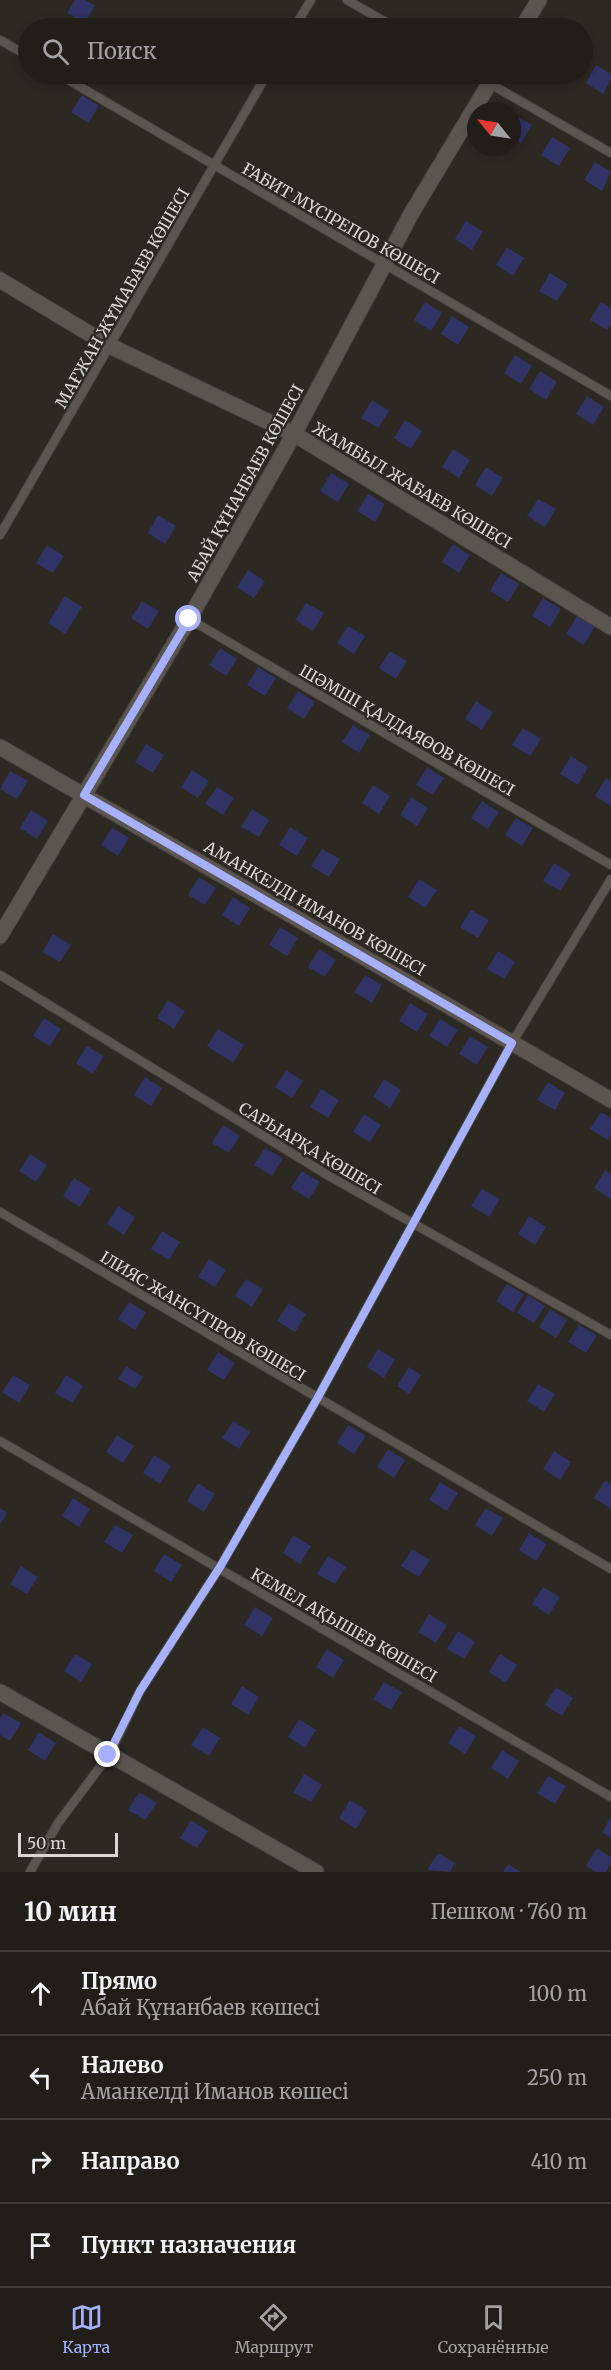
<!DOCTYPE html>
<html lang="ru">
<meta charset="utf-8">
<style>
:root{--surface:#211e1a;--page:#2d2b27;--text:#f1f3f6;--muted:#a2a2a2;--line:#3e3c39;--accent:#a7b0fc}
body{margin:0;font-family:Merriweather,serif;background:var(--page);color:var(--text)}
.compass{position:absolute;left:467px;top:102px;width:54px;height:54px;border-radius:50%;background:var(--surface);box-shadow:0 3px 9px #0003;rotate:300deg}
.scale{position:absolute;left:18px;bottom:15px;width:100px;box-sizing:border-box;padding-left:6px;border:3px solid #d9d7d2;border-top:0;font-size:16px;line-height:21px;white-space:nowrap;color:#d9d7d2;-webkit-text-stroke:4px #2c2822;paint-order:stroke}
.stop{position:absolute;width:18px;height:18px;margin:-14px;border:4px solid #a7b0fc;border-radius:50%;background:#fff}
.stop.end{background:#a7b0fc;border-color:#fff;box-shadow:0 2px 6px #0008}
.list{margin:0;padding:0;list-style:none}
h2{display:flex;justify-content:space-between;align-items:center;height:78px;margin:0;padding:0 24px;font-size:26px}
h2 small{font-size:20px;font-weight:400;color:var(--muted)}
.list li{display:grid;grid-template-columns:39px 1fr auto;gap:18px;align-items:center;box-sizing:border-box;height:84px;padding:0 24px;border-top:2px solid var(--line)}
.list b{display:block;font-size:22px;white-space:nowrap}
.list p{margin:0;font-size:20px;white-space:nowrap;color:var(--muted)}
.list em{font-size:20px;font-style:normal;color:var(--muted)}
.icon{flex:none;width:33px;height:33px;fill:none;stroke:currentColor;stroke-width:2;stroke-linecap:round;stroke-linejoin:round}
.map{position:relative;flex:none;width:611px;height:1872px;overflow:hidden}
.search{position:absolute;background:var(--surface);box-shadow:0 3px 9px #0003;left:18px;right:18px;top:18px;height:66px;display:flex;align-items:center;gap:15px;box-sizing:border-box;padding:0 21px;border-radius:33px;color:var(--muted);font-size:22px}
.sheet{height:414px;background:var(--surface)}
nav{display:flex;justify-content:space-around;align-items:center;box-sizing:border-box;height:84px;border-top:2px solid var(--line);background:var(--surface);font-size:16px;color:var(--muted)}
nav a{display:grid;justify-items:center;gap:3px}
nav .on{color:var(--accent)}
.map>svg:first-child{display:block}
.building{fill:#303363}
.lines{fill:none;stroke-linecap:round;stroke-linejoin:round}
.service-casing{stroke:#47443f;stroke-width:10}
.minor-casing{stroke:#47443f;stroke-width:17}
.service{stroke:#5a564f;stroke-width:8}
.minor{stroke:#5a564f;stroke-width:15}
.route{stroke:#a7b0fc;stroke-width:8}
.labels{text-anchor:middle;stroke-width:4.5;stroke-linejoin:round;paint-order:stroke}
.street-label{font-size:16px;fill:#d9d7d2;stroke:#2c2822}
</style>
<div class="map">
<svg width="611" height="1872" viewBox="0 0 611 1872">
<rect width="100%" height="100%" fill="#2c2822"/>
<path class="building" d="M 75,0 L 86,0 L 95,6 L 84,23 L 67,13 Z
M 121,21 L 134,28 L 117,28 Z
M 596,65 L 611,74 L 611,80 L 603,94 L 586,83 Z
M 82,95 L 99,106 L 88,123 L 71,112 Z
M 514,115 L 532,125 L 521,143 L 512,138 L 512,118 Z
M 552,137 L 570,148 L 559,166 L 541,155 Z
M 595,162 L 611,172 L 602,191 L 584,180 Z
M 466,221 L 483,232 L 472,250 L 455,239 Z
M 507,247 L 524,258 L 513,276 L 496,265 Z
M 550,273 L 568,284 L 557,301 L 539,291 Z
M 425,302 L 442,313 L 431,331 L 414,320 Z
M 601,302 L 611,308 L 611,324 L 607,330 L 590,320 Z
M 452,316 L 469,327 L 458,345 L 441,334 Z
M 515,355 L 532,366 L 521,384 L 504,373 Z
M 540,371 L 557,382 L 546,400 L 529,389 Z
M 587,396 L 604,407 L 593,425 L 576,414 Z
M 372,400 L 389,411 L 378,428 L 361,418 Z
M 405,420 L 422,431 L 411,449 L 394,438 Z
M 453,449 L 470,460 L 459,478 L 442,467 Z
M 486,467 L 503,478 L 492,496 L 475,485 Z
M 331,473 L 349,484 L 338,502 L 320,491 Z
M 368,494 L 385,504 L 375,522 L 357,511 Z
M 538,499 L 556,509 L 545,527 L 527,516 Z
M 158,515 L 176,526 L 165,544 L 148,533 Z
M 453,544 L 470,555 L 459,573 L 442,562 Z
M 47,545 L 64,556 L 53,573 L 36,563 Z
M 248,570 L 265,581 L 254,598 L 237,587 Z
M 501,573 L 519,584 L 508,602 L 490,591 Z
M 65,596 L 82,607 L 65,634 L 48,623 Z
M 543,598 L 561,609 L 550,627 L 532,616 Z
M 142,601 L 159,611 L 148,629 L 131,618 Z
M 306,603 L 324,613 L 313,631 L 295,620 Z
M 577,616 L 595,627 L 584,645 L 566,634 Z
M 348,626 L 365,636 L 354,654 L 337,643 Z
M 220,648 L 237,659 L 226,676 L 209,665 Z
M 390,651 L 407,661 L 396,679 L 379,668 Z
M 258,667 L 276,678 L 265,696 L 247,685 Z
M 298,691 L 315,702 L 304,719 L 287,708 Z
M 476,701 L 493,712 L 482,730 L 465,719 Z
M 353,725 L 370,735 L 359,753 L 342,742 Z
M 523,728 L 541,739 L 530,756 L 512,745 Z
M 146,744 L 164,755 L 153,773 L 135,762 Z
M 571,756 L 588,767 L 578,785 L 560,774 Z
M 427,767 L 444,778 L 433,795 L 416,785 Z
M 192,770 L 209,781 L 198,798 L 181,787 Z
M 10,771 L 28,781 L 17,799 L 0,789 Z
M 606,778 L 611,781 L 611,806 L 595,796 Z
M 373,785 L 390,796 L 379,814 L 362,803 Z
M 217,787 L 234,798 L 223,815 L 205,804 Z
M 411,797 L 428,808 L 417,826 L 400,815 Z
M 482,801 L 499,812 L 488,829 L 471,818 Z
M 252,809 L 269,820 L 259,837 L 241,827 Z
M 31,810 L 48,821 L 37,839 L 20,828 Z
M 516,818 L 533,828 L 522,846 L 505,835 Z
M 112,827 L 129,838 L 118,856 L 101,845 Z
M 290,827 L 308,838 L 297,856 L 279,845 Z
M 322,849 L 340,859 L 329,877 L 311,866 Z
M 554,863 L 571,874 L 560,891 L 543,881 Z
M 199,877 L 216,888 L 205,905 L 188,895 Z
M 419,879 L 437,890 L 425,908 L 408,897 Z
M 233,897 L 250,908 L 239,926 L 222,915 Z
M 471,910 L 489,920 L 478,938 L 460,927 Z
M 280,927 L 298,938 L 287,956 L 269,945 Z
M 53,934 L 71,945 L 60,962 L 42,952 Z
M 319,949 L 336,960 L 325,977 L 308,967 Z
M 498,951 L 515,962 L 504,979 L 487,969 Z
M 365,975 L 382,985 L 372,1003 L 354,992 Z
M 168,1000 L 185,1011 L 174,1029 L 157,1018 Z
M 410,1003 L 428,1014 L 417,1032 L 399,1021 Z
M 44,1018 L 61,1029 L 50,1046 L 33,1036 Z
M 440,1019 L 458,1030 L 447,1047 L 429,1036 Z
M 218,1029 L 244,1045 L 233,1063 L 207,1046 Z
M 470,1036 L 488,1047 L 477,1065 L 459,1054 Z
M 87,1046 L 104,1056 L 93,1074 L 76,1063 Z
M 286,1070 L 303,1081 L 292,1098 L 275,1087 Z
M 145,1077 L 162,1088 L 151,1106 L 134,1095 Z
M 384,1079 L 401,1090 L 390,1108 L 373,1097 Z
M 548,1082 L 565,1093 L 555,1110 L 537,1100 Z
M 321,1089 L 339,1100 L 328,1118 L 310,1107 Z
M 601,1112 L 611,1118 L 611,1135 L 608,1140 L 590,1129 Z
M 364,1114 L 381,1125 L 370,1142 L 353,1132 Z
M 223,1125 L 240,1136 L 229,1153 L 212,1143 Z
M 265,1148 L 283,1158 L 272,1176 L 254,1165 Z
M 30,1154 L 47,1165 L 36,1182 L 19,1171 Z
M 605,1170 L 611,1174 L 611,1199 L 594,1188 Z
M 302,1171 L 320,1182 L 309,1199 L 291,1188 Z
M 74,1178 L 91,1189 L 80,1207 L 63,1196 Z
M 482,1189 L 500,1199 L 489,1217 L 471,1206 Z
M 118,1206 L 135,1217 L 124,1235 L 107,1224 Z
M 529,1216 L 546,1227 L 535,1245 L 518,1234 Z
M 162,1231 L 180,1242 L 169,1260 L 151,1249 Z
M 209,1259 L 226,1270 L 215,1287 L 198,1277 Z
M 246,1279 L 263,1289 L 252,1307 L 235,1296 Z
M 507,1284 L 524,1294 L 513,1312 L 496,1301 Z
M 528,1295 L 545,1306 L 534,1323 L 517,1313 Z
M 129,1302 L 146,1312 L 135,1330 L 118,1319 Z
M 289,1303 L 306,1314 L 295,1332 L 277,1321 Z
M 550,1309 L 567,1320 L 556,1338 L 539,1327 Z
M 579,1325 L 597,1335 L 586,1353 L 568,1342 Z
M 378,1349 L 395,1360 L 384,1378 L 367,1367 Z
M 218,1352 L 235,1363 L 224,1380 L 207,1370 Z
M 126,1366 L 143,1377 L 135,1389 L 118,1379 Z
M 409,1367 L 421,1375 L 409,1394 L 397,1386 Z
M 13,1375 L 30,1385 L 19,1403 L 2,1392 Z
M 66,1375 L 83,1386 L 72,1403 L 55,1393 Z
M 538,1384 L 555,1394 L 544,1412 L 527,1401 Z
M 233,1421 L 250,1432 L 239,1449 L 222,1438 Z
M 348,1425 L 366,1436 L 354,1454 L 337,1443 Z
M 117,1435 L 134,1446 L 123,1463 L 106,1452 Z
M 388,1449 L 405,1460 L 394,1478 L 377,1467 Z
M 554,1451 L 571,1462 L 560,1480 L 543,1469 Z
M 154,1455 L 171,1466 L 160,1484 L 143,1473 Z
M 605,1480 L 611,1484 L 611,1509 L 594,1498 Z
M 440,1482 L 458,1493 L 447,1511 L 429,1500 Z
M 198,1483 L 215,1494 L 204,1512 L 187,1501 Z
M 73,1498 L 90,1509 L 79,1527 L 62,1516 Z
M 0,1508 L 7,1513 L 0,1525 Z
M 486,1508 L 503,1518 L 492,1536 L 475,1525 Z
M 115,1525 L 133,1535 L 122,1553 L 104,1542 Z
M 529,1533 L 547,1544 L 536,1561 L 519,1550 Z
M 293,1535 L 311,1546 L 300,1564 L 283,1553 Z
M 412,1549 L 430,1560 L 419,1577 L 401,1566 Z
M 164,1554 L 182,1565 L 171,1582 L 154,1571 Z
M 328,1556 L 346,1567 L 335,1584 L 317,1574 Z
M 21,1566 L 38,1577 L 27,1594 L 10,1584 Z
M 543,1587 L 560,1597 L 549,1615 L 532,1604 Z
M 255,1607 L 273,1618 L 262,1636 L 244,1625 Z
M 429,1614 L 447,1625 L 436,1643 L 418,1632 Z
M 458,1631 L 475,1642 L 464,1659 L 447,1649 Z
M 327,1649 L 344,1660 L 333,1678 L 316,1667 Z
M 75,1654 L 92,1664 L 81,1682 L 64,1671 Z
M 500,1654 L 517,1665 L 506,1683 L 489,1672 Z
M 384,1682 L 402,1692 L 391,1710 L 373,1699 Z
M 242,1686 L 259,1697 L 248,1715 L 231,1704 Z
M 556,1687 L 573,1698 L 562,1716 L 545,1705 Z
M 3,1713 L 21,1723 L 10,1741 L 0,1735 L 0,1718 Z
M 299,1719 L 316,1730 L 305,1748 L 288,1737 Z
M 459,1726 L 476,1736 L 465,1754 L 448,1743 Z
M 203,1727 L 220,1738 L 209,1756 L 191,1745 Z
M 39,1732 L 56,1743 L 45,1761 L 28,1750 Z
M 502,1750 L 519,1761 L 508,1779 L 491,1768 Z
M 304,1774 L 322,1785 L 311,1802 L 293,1792 Z
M 548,1776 L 566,1786 L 555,1804 L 537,1793 Z
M 139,1792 L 157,1803 L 145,1820 L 128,1810 Z
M 350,1800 L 367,1811 L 356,1829 L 339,1818 Z
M 611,1817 L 611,1838 L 602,1832 Z
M 191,1820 L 208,1831 L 197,1848 L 180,1838 Z
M 597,1848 L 611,1857 L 611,1864 L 606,1872 L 596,1872 L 586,1866 Z
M 438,1853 L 455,1863 L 450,1872 L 427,1870 Z
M 508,1864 L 521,1872 L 503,1872 Z"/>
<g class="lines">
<g class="service-casing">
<path id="service" d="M 347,0 L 396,28
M 294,28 L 311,0
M 0,40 L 28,56
M 58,74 L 611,396
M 473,74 L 611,153
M 0,535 L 267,74
M 189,619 L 611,865
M 0,975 L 329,1176 L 611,1335
M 0,1212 L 611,1569
M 0,1441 L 611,1797
M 30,1872 L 58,1823 L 109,1755 L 140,1691 L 220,1567 L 317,1399 L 512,1043 L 611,879"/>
</g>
<g class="minor-casing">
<path id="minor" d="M 522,28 L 539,0
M 0,280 L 110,346 L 294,434 L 611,627
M 0,747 L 611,1100
M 0,936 L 189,619 L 294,434 L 411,214 L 495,74
M 0,1692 L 316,1872"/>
</g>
<use href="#service" class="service"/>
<use href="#minor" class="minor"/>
</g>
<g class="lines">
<path class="route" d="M 108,1755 L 140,1691 L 220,1567 L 317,1399 L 512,1043 L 84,795 L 189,619"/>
</g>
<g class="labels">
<g class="street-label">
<text transform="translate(341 223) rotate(30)" y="6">ҒАБИТ МҮСІРЕПОВ КӨШЕСІ</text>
<text transform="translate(122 298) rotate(-60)" y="6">МАҒЖАН ЖҰМАБАЕВ КӨШЕСІ</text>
<text transform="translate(245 483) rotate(-61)" y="6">АБАЙ ҚҰНАНБАЕВ КӨШЕСІ</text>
<text transform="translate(412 485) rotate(31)" y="6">ЖАМБЫЛ ЖАБАЕВ КӨШЕСІ</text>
<text transform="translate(407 730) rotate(30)" y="6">ШӘМШІ ҚАЛДАЯӨОВ КӨШЕСІ</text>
<text transform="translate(315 908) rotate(30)" y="6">АМАНКЕЛДІ ИМАНОВ КӨШЕСІ</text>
<text transform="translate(310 1148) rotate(31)" y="6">САРЫАРҚА КӨШЕСІ</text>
<text transform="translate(203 1316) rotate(31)" y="6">ІЛИЯС ЖАНСҮГІРОВ КӨШЕСІ</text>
<text transform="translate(344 1625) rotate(30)" y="6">КЕМЕЛ АҚЫШЕВ КӨШЕСІ</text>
</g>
</g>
</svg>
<svg class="compass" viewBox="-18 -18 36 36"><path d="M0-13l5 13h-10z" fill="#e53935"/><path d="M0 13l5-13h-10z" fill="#a2a2a2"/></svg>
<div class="scale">50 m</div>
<div class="stop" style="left:189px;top:619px"></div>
<div class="stop end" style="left:108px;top:1755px"></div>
<div class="search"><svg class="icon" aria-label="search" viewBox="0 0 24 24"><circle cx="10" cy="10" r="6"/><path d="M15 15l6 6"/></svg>Поиск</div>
</div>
<section class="sheet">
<h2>10 мин<small>Пешком · 760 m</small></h2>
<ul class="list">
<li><svg class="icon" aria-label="ahead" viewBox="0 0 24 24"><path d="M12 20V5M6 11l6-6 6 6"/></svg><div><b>Прямо</b><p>Абай Құнанбаев көшесі</p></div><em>100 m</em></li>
<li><svg class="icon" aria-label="left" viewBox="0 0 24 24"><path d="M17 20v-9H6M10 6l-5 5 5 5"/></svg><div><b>Налево</b><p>Аманкелді Иманов көшесі</p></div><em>250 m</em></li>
<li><svg class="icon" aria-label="right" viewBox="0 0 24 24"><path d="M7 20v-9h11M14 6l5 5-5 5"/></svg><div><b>Направо</b></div><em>410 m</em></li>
<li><svg class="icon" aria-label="arrive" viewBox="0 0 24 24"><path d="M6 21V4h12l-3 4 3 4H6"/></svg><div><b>Пункт назначения</b></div></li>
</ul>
</section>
<nav>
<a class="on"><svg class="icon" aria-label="map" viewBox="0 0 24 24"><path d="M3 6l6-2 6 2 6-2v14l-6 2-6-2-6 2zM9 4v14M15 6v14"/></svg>Карта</a>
<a><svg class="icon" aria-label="directions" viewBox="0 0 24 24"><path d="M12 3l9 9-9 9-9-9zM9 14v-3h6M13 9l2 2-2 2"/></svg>Маршрут</a>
<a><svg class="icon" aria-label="saved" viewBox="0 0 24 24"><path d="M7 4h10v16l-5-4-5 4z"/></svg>Сохранённые</a>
</nav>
